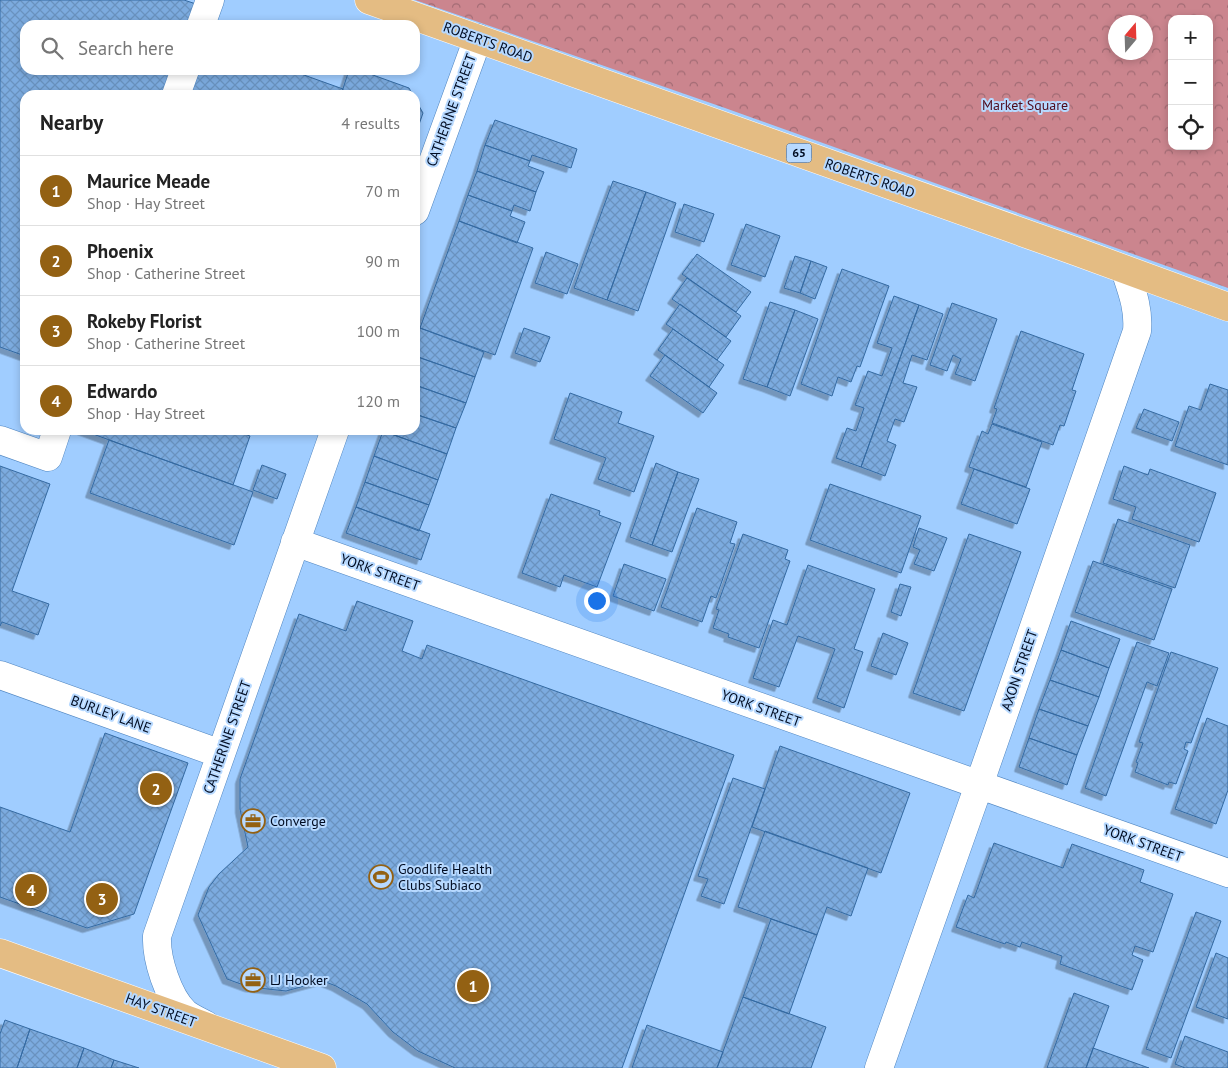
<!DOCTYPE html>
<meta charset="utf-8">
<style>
:root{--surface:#fff;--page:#f2f2f2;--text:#222;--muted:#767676;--line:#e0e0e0;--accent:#936113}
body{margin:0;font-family:"PT Sans",sans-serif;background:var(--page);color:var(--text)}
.controls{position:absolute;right:15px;top:15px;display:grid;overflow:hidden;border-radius:10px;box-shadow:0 2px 8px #0003}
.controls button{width:45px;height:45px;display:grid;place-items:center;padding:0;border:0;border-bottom:1px solid var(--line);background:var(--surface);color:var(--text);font:25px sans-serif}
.compass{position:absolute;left:1108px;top:15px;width:45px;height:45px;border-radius:50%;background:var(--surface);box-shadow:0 2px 8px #0003;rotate:19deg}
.you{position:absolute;left:596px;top:600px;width:18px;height:18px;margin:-12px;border:4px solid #fff;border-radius:50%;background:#1a73e8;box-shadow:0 0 0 8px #1a73e833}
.badge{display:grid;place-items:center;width:32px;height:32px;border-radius:50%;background:var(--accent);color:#fff;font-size:16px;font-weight:700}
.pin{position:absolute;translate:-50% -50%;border:2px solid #fff;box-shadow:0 1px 5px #0006}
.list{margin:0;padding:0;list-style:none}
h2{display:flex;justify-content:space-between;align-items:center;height:65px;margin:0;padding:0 20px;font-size:21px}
h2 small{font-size:16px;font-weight:400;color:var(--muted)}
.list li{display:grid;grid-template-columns:32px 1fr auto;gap:15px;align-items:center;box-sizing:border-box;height:70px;padding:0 20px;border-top:1px solid var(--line)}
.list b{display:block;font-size:19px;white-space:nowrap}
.list p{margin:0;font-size:16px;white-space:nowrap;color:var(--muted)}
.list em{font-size:16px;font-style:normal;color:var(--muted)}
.icon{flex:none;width:28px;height:28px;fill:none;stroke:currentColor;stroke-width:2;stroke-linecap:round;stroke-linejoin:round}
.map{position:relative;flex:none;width:1228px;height:1068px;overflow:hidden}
.search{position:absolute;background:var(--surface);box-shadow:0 2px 8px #0003;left:20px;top:20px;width:400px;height:55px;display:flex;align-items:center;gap:12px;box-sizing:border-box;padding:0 18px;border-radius:15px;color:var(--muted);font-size:19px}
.panel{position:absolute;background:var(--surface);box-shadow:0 2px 8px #0003;left:20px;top:90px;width:400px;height:345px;border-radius:15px}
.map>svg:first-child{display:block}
.park{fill:url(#park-crowns);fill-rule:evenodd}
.building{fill:url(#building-cross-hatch);stroke:#346aa2;filter:url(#shadow)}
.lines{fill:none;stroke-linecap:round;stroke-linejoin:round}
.minor-casing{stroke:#4f85c0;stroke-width:29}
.major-casing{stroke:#fff;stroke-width:29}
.minor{stroke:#fff;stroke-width:28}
.major{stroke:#e4bc83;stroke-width:28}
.labels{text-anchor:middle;stroke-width:4;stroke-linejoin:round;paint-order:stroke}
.shield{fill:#b7d9ff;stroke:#374a64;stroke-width:1}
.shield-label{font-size:12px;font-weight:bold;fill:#000c22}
.street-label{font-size:14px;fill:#000c22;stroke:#b7d9ff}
.park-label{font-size:14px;fill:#4f0c1d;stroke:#b7d9ff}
.poi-label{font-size:14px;fill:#000c22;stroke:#b7d9ff;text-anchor:start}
</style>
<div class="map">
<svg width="1228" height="1068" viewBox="0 0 1228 1068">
<defs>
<pattern id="park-crowns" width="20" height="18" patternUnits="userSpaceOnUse" patternTransform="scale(1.25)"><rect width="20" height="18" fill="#cb858e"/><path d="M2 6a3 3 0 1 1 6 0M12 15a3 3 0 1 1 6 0" fill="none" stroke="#a26b74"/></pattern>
<pattern id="building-cross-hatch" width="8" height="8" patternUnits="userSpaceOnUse" patternTransform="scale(1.25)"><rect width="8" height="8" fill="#7cabdf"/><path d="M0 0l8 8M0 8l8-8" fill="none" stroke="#6992bf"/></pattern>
<filter id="shadow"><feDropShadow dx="-4.5" dy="4.5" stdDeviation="0" flood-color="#0004"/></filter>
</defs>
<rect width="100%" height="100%" fill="#a0cdff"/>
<path class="park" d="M 415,0 L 1228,0 L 1228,288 L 725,108 ZM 1172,19 L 1209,19 L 1209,146 L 1172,146 ZM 1116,22 L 1146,22 L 1146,52 L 1116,52 Z"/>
<path class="building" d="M 0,0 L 184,0 L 196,4 L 189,25 L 25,25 L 25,70 L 173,70 L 164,95 L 25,95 L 25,356 L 0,347 Z
M 198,70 L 290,70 L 343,89 L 341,95 L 189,95 Z
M 349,70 L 359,70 L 409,88 L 413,95 L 341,95 Z
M 415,99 L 423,113 L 415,136 Z
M 495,120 L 577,149 L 571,168 L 532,155 L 530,161 L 485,145 Z
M 485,145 L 530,161 L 528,166 L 544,172 L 536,192 L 477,171 Z
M 477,171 L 536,192 L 530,211 L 514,205 L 512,211 L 468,195 Z
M 613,181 L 646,192 L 607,300 L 574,288 Z
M 646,192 L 676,203 L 638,311 L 607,300 Z
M 468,195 L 512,211 L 510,216 L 525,222 L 517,243 L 459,221 Z
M 684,204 L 714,214 L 704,242 L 675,232 Z
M 459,221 L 533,248 L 495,355 L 420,328 Z
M 746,224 L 780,236 L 765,277 L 731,265 Z
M 546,252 L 578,264 L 567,294 L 535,283 Z
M 697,254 L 751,292 L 736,312 L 682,274 Z
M 795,256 L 811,261 L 800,293 L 784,288 Z
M 811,261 L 827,267 L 815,299 L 800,293 Z
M 842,269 L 889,286 L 860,367 L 857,366 L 851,382 L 838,377 L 832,396 L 801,384 Z
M 687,278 L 741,316 L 726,337 L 672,299 Z
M 894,296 L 919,305 L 861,467 L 836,458 L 847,428 L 856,431 L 864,408 L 855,405 L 868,371 L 882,376 L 892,348 L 877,343 Z
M 770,302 L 795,310 L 767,387 L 743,379 Z
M 952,303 L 997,319 L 975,381 L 955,374 L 961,359 L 953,355 L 947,371 L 930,365 Z
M 680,304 L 731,341 L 717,360 L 666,324 Z
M 919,305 L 943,314 L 927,360 L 912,355 L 903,383 L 917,387 L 904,422 L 895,419 L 887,441 L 896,445 L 885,476 L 861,467 Z
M 795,310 L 818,319 L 790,396 L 767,387 Z
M 420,328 L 484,352 L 475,377 L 415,356 L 415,342 Z
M 524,328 L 550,337 L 540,362 L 515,353 Z
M 673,329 L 724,365 L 709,387 L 658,350 Z
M 1021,331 L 1084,354 L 1072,390 L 1076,391 L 1064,426 L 1060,425 L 1053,445 L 992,423 L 997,409 L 994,408 Z
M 665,355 L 717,393 L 703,413 L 650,376 Z
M 415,356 L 475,377 L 466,403 L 415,385 Z
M 1210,384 L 1228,390 L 1228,465 L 1175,446 L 1189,406 L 1201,410 Z
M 415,385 L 466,403 L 456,428 L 415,414 Z
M 570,393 L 622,412 L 618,423 L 654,436 L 634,492 L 598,479 L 606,458 L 554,439 Z
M 1144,409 L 1179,422 L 1172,441 L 1136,428 Z
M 415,414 L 456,428 L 447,454 L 383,431 L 415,430 Z
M 992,424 L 1042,442 L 1026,487 L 969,467 L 982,431 L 988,434 Z
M 82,430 L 233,430 L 250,436 L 233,485 Z
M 383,431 L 447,454 L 438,480 L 374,456 Z
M 109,440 L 253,492 L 234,545 L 90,493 Z
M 374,456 L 438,480 L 429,505 L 365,482 Z
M 656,463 L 678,472 L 652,545 L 630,537 Z
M 262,465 L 286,474 L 277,499 L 253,490 Z
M 0,466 L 50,484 L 12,591 L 49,604 L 38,635 L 2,622 L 0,626 Z
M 1124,466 L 1148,475 L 1150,469 L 1216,493 L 1199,542 L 1132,519 L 1136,507 L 1113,499 Z
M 974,469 L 1030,489 L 1017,524 L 961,504 Z
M 678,472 L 699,479 L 672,552 L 652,545 Z
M 365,482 L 429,505 L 419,531 L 356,507 Z
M 830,484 L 921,516 L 901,573 L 810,540 Z
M 551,494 L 600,511 L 599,515 L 621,523 L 597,587 L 564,575 L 560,587 L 522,573 Z
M 356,507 L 430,534 L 421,560 L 346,533 Z
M 697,508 L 737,522 L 730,543 L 735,544 L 716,598 L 711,596 L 702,622 L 661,607 Z
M 1118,519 L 1190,545 L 1175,588 L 1103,563 Z
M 919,528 L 947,538 L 934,571 L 914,564 L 920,550 L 913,547 Z
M 743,534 L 788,550 L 785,559 L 790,561 L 759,648 L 728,637 L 729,634 L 713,628 L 719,610 L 716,609 Z
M 969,534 L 1021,552 L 964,711 L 913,693 Z
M 1093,561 L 1172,589 L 1154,640 L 1075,612 Z
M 624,564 L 666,579 L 654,611 L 613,596 Z
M 808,565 L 875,589 L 854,649 L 863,652 L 844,708 L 817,698 L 835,649 L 798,636 L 779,687 L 753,678 L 773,620 L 787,625 Z
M 900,584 L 911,587 L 901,616 L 891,612 Z
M 357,601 L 413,621 L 402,651 L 422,659 L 427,645 L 734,755 L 622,1068 L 455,1068 L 418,1051 L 393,1032 L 367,1004 L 336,986 L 323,981 L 286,991 L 249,987 L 227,979 L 198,915 L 209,887 L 219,874 L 248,847 L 240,809 L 240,779 L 299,614 L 346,631 Z
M 1071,621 L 1120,639 L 1109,668 L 1061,650 Z
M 883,633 L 908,643 L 896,675 L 871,666 Z
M 1137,642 L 1169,653 L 1157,686 L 1147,682 L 1106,796 L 1085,788 Z
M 1061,650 L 1109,668 L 1099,697 L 1050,680 Z
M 1171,652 L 1218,668 L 1191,743 L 1186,742 L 1184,749 L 1188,751 L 1176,784 L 1169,782 L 1168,785 L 1135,772 L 1138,763 L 1136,762 L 1143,743 L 1139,742 Z
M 1050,680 L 1099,697 L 1088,726 L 1039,709 Z
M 1039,709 L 1088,726 L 1077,755 L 1029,738 Z
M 1207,718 L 1228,726 L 1228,790 L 1216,824 L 1175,809 Z
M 105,733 L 188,763 L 134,914 L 87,928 L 0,897 L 0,807 L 70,832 Z
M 1029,738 L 1077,755 L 1067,785 L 1019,767 Z
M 780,746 L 910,793 L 881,873 L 752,827 Z
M 733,778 L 765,789 L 724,904 L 701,896 L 708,879 L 698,876 Z
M 765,831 L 868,868 L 851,916 L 827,907 L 817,935 L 738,907 Z
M 994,843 L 1063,868 L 1072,844 L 1144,870 L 1140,882 L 1173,894 L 1153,952 L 1135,946 L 1132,955 L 1143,960 L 1132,990 L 1060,964 L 1062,956 L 1022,942 L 1020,947 L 1006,942 L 1005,944 L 956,927 L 968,895 L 974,898 Z
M 1196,912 L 1221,921 L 1171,1058 L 1146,1049 Z
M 771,919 L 817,935 L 789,1014 L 743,997 Z
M 1216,953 L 1228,958 L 1228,1019 L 1196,1007 Z
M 1074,993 L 1109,1006 L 1086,1068 L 1047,1068 Z
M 743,997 L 826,1027 L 811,1068 L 717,1068 Z
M 5,1020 L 30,1029 L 17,1068 L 0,1068 L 0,1034 Z
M 647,1025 L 723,1052 L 717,1068 L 632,1068 Z
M 30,1029 L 84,1048 L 77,1068 L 17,1068 Z
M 1185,1036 L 1228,1052 L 1228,1068 L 1185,1068 L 1175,1064 Z
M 84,1048 L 114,1060 L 111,1068 L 77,1068 Z
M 1093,1048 L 1149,1068 L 1086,1068 Z
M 114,1060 L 139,1068 L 111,1068 Z"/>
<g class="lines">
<g class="minor-casing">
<path id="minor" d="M 201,25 L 210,0
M 176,95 L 185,70
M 415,211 L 478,38
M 0,440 L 48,457 L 57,430
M 295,542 L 1228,873
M 0,675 L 221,754
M 206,1025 C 199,1021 191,1018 185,1013 C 168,997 156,959 157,936 L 335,430
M 879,1068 L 979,785 L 1137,331 C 1139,309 1132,291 1125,270"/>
</g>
<g class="major-casing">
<path id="major" d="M 369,0 L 1075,251 L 1228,307
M 0,953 L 322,1068"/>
</g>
<use href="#minor" class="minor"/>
<use href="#major" class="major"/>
</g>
<defs>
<g id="office-ring" transform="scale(1.25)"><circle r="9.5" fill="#b7d9ff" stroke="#936113" stroke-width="1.5"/><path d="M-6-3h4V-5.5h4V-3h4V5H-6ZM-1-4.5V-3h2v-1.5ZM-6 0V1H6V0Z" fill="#936113"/></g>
<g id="stadium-ring" transform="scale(1.25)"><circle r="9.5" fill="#b7d9ff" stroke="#936113" stroke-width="1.5"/><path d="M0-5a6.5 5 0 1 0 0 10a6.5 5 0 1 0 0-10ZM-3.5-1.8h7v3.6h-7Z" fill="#936113"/></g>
</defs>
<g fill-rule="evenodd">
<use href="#office-ring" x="253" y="821"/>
<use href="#stadium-ring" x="381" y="877"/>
<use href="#office-ring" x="253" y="980"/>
</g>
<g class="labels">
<rect class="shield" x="786.5" y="143.5" width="25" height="19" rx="4"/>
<g class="shield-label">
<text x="799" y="157">65</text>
</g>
<g class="street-label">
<text transform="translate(488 42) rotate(20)" y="5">ROBERTS ROAD</text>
<text transform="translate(451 110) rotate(-70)" y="5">CATHERINE STREET</text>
<text transform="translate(870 178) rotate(19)" y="5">ROBERTS ROAD</text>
<text transform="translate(380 572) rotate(20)" y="5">YORK STREET</text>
<text transform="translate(1019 670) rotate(-71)" y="5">AXON STREET</text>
<text transform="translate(761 708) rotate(20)" y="5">YORK STREET</text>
<text transform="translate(111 714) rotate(20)" y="5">BURLEY LANE</text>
<text transform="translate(227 737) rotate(-71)" y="5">CATHERINE STREET</text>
<text transform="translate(1143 843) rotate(20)" y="5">YORK STREET</text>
<text transform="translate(161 1010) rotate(20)" y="5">HAY STREET</text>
</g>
<g class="park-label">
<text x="1025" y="110">Market Square</text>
</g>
<g class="poi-label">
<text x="270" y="826">Converge</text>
<text x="398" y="874">Goodlife Health<tspan x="398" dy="16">Clubs Subiaco</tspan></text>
<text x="270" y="985">LJ Hooker</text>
</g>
</g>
</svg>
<div class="controls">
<button>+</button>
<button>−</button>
<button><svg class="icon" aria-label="locate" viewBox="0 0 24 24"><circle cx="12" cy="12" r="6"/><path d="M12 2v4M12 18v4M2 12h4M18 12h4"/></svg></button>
</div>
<svg class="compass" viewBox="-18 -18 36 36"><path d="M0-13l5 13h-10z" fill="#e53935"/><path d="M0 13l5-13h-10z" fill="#767676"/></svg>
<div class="you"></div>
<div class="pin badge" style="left:473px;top:986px">1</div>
<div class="pin badge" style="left:156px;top:789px">2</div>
<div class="pin badge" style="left:102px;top:899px">3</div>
<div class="pin badge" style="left:31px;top:890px">4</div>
<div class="search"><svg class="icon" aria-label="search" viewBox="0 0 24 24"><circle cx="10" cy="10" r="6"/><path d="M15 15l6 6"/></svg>Search here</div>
<section class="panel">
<h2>Nearby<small>4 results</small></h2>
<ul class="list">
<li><span class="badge">1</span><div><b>Maurice Meade</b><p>Shop · Hay Street</p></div><em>70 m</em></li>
<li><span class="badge">2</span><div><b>Phoenix</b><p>Shop · Catherine Street</p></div><em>90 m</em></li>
<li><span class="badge">3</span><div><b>Rokeby Florist</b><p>Shop · Catherine Street</p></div><em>100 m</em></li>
<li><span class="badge">4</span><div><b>Edwardo</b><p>Shop · Hay Street</p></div><em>120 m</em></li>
</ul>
</section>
</div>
